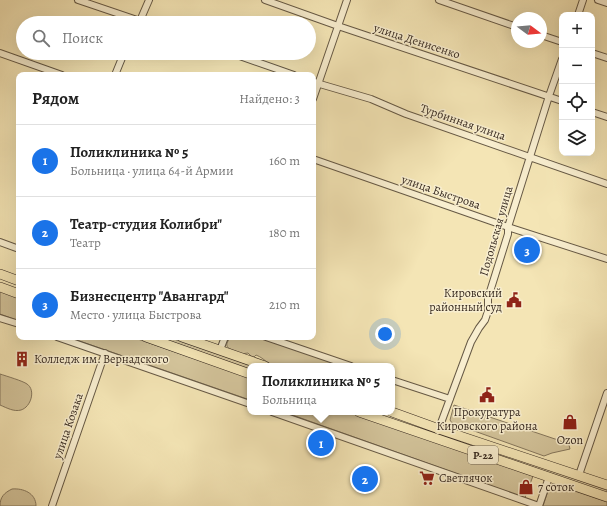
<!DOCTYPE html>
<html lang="ru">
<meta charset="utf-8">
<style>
:root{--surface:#fff;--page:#f6f6f6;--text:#222;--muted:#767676;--line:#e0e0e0;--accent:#1a73e8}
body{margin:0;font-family:Alegreya,serif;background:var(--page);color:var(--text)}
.controls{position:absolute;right:12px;top:12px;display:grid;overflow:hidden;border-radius:8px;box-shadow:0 4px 16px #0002}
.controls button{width:36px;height:36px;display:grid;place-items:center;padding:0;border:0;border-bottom:1px solid var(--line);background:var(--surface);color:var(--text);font:20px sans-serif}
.compass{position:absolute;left:511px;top:12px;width:36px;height:36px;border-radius:50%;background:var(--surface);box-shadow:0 4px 16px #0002;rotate:106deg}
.you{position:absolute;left:385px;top:334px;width:14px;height:14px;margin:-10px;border:3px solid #fff;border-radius:50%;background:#1a73e8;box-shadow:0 0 0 6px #1a73e833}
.badge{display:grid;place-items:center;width:26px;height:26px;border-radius:50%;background:var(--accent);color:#fff;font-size:13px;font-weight:700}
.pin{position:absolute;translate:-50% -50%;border:2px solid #fff;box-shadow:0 1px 4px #0006}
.popup{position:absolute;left:247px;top:363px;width:148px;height:52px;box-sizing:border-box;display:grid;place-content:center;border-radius:8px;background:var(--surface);filter:drop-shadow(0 1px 3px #0005);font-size:13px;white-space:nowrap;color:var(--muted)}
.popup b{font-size:15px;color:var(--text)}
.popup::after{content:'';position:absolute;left:50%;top:100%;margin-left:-8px;border:8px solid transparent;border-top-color:var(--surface)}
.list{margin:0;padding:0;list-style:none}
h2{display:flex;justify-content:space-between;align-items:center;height:52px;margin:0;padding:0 16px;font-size:17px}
h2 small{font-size:13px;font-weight:400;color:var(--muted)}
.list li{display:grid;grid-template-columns:26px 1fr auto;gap:12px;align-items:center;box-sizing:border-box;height:72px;padding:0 16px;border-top:1px solid var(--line)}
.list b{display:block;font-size:15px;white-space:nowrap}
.list p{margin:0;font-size:13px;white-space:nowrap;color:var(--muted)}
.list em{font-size:13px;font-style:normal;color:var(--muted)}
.icon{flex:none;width:22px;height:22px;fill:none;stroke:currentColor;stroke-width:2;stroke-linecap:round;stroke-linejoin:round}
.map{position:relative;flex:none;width:607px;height:506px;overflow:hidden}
.search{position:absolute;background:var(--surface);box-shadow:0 4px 16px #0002;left:16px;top:16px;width:300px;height:44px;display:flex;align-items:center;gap:10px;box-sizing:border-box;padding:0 14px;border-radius:22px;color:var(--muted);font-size:15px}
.panel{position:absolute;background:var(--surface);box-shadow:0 4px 16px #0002;left:16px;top:72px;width:300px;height:268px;border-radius:8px}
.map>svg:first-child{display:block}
.green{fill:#d4c59c;stroke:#86785e}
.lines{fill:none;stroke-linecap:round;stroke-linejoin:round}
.minor-casing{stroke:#665945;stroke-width:8}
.highway-casing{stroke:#372a20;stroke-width:10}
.minor{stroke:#f8eecf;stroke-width:6}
.highway{stroke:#f4e5b5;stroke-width:9}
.labels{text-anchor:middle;stroke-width:3;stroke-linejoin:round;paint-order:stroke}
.shield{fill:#f8eecf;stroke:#716554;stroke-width:1}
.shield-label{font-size:11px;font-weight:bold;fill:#372a20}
.street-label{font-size:12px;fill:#372a20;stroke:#f8eecf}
.poi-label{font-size:12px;fill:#372a20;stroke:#f8eecf;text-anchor:start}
</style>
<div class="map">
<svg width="607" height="506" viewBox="0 0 607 506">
<rect width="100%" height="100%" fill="#f4e5b5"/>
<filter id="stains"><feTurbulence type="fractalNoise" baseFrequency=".005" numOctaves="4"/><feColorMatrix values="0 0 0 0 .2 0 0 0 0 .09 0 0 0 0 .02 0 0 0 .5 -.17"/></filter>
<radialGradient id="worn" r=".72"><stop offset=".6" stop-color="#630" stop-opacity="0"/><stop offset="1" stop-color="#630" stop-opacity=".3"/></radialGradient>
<path class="green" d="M 0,291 L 19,298 L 19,321 L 0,314 Z
M 68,337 L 132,337 L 250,378 L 250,400 Z
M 158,337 L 168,337 L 252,366 L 250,366 L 250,369 Z
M 231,337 L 257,337 L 261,339 L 269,340 L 306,352 L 318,358 L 325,359 L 336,363 L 339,366 L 276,366 C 273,364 270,364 267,362 C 263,359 261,357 256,355 L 254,357 L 251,356 L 248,353 C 246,353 243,354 241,354 C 239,353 237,352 235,351 C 226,348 224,345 231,337 Z
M 0,374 C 6,376 23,381 27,384 C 36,390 31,407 21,410 C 14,412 7,408 0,405 Z
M 454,405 L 558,440 L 569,445 L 570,449 L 552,453 L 544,456 L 452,423 L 450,420 Z
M 284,412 L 349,412 L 533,476 L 530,484 L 524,482 L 521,490 L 527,492 L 525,498 Z
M 447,435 L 449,435 L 607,490 L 607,493 L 446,437 Z
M 554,485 L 557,485 L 607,502 L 607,506 L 543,506 L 549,488 Z
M 12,489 C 23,488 36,493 36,506 L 0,506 C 0,497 4,493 12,489 Z"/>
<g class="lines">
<g class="minor-casing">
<path id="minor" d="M 78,0 L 146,23
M 265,0 L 338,26 L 562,101
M 439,0 L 517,27
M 598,0 L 607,3
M 578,15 L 583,0
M 139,23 L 149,0
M 541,35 L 562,42
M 0,53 L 62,75
M 231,53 L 294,75
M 592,53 L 607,58
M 115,75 L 124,53
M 313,82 L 371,99 L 406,114 L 607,184
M 313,99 L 347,0
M 592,112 L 607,117
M 313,159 L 508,227 L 607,259
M 0,242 L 19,249
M 0,318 L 19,324
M 57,337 L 250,404
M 266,337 L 351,366
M 220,350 L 225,337
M 392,380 L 450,399
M 272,412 L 539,506
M 438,431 L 471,342 L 479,328 L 485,320 L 488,311 L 488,298 L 508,234 L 508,227 L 549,96 L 562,59
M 579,475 L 607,393
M 52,506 L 105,353
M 539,506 L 549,477"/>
</g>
<g class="highway-casing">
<path id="highway" d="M 0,274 L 19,281
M 0,287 L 19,294
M 146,337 L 250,374
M 182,337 L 265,366
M 359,412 L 607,497
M 392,412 L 439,429 L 607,485"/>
</g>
<use href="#minor" class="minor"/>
<use href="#highway" class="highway"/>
</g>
<defs>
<g id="civic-bare" transform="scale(1.2)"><path d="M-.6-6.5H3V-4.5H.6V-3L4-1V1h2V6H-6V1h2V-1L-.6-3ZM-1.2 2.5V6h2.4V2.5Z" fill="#8f2418" stroke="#f8eecf" stroke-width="2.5" paint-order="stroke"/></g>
<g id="building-bare" transform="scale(1.2)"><path d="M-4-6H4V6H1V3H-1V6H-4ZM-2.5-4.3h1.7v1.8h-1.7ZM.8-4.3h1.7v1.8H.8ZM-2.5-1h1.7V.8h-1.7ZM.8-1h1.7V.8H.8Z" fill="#8f2418" stroke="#f8eecf" stroke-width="2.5" paint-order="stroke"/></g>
<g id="shop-bare" transform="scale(1.2)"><path d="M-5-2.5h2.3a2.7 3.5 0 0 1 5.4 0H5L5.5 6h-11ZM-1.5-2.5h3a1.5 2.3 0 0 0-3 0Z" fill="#8f2418" stroke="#f8eecf" stroke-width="2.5" paint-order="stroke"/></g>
<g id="supermarket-bare" transform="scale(1.2)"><path d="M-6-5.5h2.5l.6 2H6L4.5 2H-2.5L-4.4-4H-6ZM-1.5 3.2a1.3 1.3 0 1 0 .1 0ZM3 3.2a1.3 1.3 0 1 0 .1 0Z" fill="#8f2418" stroke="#f8eecf" stroke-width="2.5" paint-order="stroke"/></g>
</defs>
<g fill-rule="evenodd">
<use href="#civic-bare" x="514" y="300"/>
<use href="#building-bare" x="22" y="359"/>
<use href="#civic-bare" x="487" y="395"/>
<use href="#shop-bare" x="570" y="422"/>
<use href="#supermarket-bare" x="427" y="478"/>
<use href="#shop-bare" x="526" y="487"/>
</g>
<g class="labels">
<rect class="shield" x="468" y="446" width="30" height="18" rx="3"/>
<g class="shield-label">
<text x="483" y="459">Р-22</text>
</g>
<g class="street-label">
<text transform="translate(417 41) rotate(18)" y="4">улица Денисенко</text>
<text transform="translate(463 122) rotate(19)" y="4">Турбинная улица</text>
<text transform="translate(441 192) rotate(19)" y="4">улица Быстрова</text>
<text transform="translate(496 231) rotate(-74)" y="4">Подольская улица</text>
<text transform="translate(68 426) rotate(-71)" y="4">улица Козака</text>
</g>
<g class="poi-label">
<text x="502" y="297" text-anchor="end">Кировский<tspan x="502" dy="14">районный суд</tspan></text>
<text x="34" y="363">Колледж им. Вернадского</text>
<text x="487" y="416" text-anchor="middle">Прокуратура<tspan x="487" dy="14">Кировского района</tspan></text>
<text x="570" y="444" text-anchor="middle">Ozon</text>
<text x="439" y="482">Светлячок</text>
<text x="538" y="491">7 соток</text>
</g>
</g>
<rect width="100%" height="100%" filter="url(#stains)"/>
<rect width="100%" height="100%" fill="url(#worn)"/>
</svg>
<div class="controls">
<button>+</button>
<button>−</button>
<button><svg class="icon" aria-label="locate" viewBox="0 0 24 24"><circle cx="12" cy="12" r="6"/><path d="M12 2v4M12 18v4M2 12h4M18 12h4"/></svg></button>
<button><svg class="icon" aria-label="layers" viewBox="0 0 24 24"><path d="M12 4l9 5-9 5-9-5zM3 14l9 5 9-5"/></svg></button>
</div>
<svg class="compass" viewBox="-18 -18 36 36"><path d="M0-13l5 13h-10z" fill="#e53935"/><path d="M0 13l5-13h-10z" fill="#767676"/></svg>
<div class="you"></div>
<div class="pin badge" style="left:321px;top:443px">1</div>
<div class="popup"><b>Поликлиника № 5</b>Больница</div>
<div class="pin badge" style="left:365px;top:479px">2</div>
<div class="pin badge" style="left:527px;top:250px">3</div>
<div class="search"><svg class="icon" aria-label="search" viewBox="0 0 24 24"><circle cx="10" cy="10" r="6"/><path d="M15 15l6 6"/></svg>Поиск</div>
<section class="panel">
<h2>Рядом<small>Найдено: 3</small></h2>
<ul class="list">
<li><span class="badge">1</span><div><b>Поликлиника № 5</b><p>Больница · улица 64-й Армии</p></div><em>160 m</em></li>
<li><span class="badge">2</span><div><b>Театр-студия Колибри&quot;</b><p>Театр</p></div><em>180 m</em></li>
<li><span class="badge">3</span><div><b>Бизнесцентр &quot;Авангард&quot;</b><p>Место · улица Быстрова</p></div><em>210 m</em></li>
</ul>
</section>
</div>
